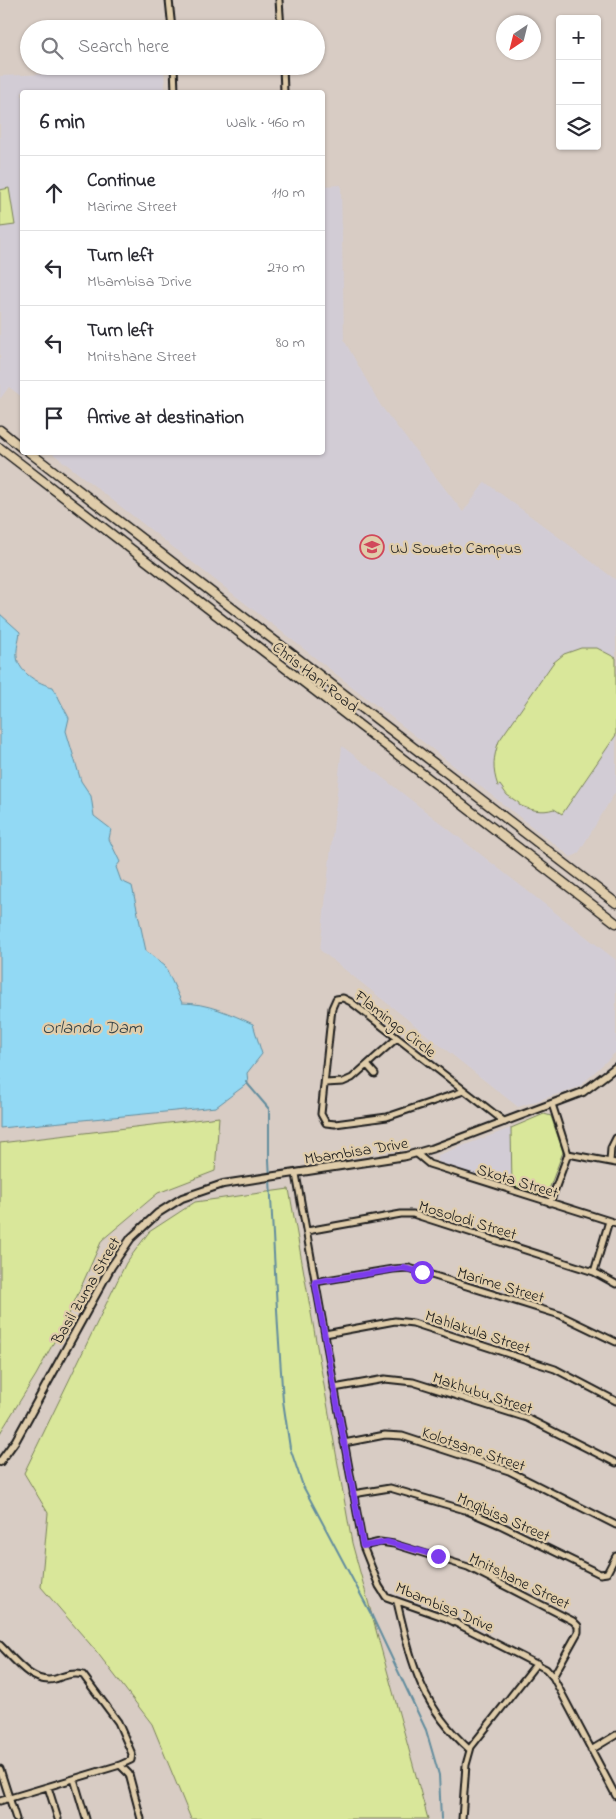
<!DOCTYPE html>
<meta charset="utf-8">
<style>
:root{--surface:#fff;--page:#f7f7f7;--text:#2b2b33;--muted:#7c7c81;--line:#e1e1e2}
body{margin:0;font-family:"Indie Flower",sans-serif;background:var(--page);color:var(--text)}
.controls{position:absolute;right:15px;top:15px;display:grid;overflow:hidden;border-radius:5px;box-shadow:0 1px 4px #0004}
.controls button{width:45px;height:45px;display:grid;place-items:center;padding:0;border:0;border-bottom:1px solid var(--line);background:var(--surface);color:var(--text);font:25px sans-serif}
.compass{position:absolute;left:496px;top:15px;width:45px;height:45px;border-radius:50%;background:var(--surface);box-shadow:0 1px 4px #0004;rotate:215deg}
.stop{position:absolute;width:15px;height:15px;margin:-11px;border:4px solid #7c3aed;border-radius:50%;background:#fff}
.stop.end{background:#7c3aed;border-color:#fff;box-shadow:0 1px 5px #0008}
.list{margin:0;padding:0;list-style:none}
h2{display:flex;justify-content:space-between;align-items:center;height:65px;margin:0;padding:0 20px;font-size:21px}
h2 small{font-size:16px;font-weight:400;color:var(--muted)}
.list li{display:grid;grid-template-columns:32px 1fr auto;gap:15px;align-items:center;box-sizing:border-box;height:75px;padding:0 20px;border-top:1px solid var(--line)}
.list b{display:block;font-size:19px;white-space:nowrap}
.list p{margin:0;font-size:16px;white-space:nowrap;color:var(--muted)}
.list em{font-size:16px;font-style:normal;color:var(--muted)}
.icon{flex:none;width:28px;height:28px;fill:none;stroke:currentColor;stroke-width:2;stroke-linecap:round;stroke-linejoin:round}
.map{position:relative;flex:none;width:616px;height:1819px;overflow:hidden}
.search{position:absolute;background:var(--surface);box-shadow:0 1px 4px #0004;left:20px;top:20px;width:305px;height:55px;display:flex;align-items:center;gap:12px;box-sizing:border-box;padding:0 18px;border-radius:28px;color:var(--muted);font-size:19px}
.panel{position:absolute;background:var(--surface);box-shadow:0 1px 4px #0004;left:20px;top:90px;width:305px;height:365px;border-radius:5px}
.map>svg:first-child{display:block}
.built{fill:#d2ccd5}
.green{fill:#d9e79a;stroke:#7a825b}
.water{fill:#92d9f4;stroke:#638d9e}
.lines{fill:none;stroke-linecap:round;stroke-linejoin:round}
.stream{stroke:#638d9e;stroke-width:2}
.minor-casing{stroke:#1c1c1c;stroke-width:9}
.tertiary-casing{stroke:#1c1c1c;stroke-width:10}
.secondary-casing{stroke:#1c1c1c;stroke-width:11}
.minor{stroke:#e0cdab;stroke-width:5}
.tertiary{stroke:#e0cdab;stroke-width:6}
.secondary{stroke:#e0cdab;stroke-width:8}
.route{stroke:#7c3aed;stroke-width:6}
.labels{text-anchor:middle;stroke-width:4.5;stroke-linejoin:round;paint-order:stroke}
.poi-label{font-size:16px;fill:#1c1c1c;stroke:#e0cdab;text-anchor:start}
.street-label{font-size:16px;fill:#1c1c1c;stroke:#e0cdab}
.water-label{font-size:18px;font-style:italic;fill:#344247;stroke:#e0cdab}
</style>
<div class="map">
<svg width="616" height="1819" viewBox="0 0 616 1819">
<rect width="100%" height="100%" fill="#d8ccc4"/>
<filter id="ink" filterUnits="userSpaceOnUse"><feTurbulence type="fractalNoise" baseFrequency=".02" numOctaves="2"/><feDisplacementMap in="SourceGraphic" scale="10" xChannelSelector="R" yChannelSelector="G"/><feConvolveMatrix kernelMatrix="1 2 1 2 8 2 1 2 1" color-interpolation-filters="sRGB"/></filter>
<g filter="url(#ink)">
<path class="built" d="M 164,69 L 165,92 L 22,92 L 22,397 L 9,387 L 0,399 L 0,76 Z
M 341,185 L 344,340 L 381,406 L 463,512 L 485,482 L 616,580 L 616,791 L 578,854 L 571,857 L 52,453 L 322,452 L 323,186 Z
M 342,746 L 616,960 L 616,1052 L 579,1087 L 518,1107 L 320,950 Z
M 511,1128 L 512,1187 L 438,1162 L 438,1155 Z"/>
<path class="green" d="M 9,188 L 15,225 L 0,227 L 0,190 Z
M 581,648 L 597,648 L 616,658 L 616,735 L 562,814 L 554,809 C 542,813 530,810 519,805 L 519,803 L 507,795 L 500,785 L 498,786 C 492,769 493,758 499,741 L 553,663 L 564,654 Z
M 544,1114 L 551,1116 L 563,1152 L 548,1192 L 538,1195 L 512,1187 L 511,1128 Z
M 219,1117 L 215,1171 L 158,1193 L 102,1240 L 68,1316 L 36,1375 L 0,1433 L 0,1143 Z
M 289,1189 L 352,1543 L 428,1819 L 191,1819 L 152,1724 L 96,1651 L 41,1587 L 48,1513 L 24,1473 L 126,1263 L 149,1232 L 195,1202 Z"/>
<path class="water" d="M 0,614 L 20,632 C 19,640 16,649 17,657 C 19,673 39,684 53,687 L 69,718 L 66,731 L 81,781 L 91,796 L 94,816 L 111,829 L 109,839 L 120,862 L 116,867 L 121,881 L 132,886 L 146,951 L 165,966 L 182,1003 C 207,1003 231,1014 253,1024 L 262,1054 L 247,1073 L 248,1083 L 216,1107 L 0,1128 Z"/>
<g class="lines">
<path class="stream" d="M 246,1082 L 269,1109 L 269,1160 L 278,1328 L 283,1401 L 290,1448 L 303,1486 L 371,1614 L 426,1730 L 439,1775 L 441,1819"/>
<g class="minor-casing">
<path id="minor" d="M 169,0 L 172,29
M 279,0 L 281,29
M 174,66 L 175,92
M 283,66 L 284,92
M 368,1066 L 375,1074
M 325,1083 L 343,1082 L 352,1078 L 397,1038
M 464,1091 L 387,1117 L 335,1124 L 326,1123 L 321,1114 L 332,1008 L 336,999 L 343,998 L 351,1002 L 505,1122
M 417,1154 L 429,1164 L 616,1223
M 568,1154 L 616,1163
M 610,1162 L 611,1148 L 616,1138
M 296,1174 L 363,1546 L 379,1586 L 386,1597 L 446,1618 L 546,1669 L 553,1677 L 616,1796
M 550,1203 L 568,1154 L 552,1104
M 307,1231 L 401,1214 L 413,1214 L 594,1272 L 616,1284
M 594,1272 L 609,1221
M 315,1282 L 393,1269 L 409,1268 L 560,1315 L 616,1342
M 325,1334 L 395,1321 L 413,1323 L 555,1369 L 616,1401
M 334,1388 L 385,1379 L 413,1382 L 527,1418 L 616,1463
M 344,1443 L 385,1435 L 402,1436 L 509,1471 L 616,1525
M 353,1494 L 390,1488 L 465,1510 L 500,1525 L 600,1574 L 607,1573 L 616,1556
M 363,1546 L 380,1542 L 394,1544 L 468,1567 L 573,1621 L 578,1626 L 578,1632 L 553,1677
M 397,1602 C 412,1664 420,1705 470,1750
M 0,1645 C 15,1660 33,1685 55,1679 C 64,1676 73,1672 83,1675 L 118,1722 L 132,1754 L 131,1760 L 120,1765 L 0,1801
M 591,1750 L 616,1735
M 120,1765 L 129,1774 L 141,1819
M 0,1769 L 16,1819
M 74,1779 L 86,1819
M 48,1787 L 58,1819
M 462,1819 L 466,1765 L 471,1747 L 537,1663"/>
</g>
<g class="tertiary-casing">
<path id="tertiary" d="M 0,1462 L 16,1440 L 111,1267 L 131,1238 L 158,1213 L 182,1198 L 223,1184 L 406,1156 L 434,1148 L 583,1092 L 616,1067"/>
</g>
<g class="secondary-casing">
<path id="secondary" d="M 0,430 L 22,448
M 0,448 L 616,923
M 29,452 L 616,903"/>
</g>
<use href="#minor" class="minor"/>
<use href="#tertiary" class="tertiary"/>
<use href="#secondary" class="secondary"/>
</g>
</g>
<g class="lines" filter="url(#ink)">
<path class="route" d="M 422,1272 L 403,1268 L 315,1282 L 363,1546 L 387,1542 L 438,1556"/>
</g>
<defs>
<g id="university-ring" transform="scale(1.25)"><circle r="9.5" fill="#e0cdab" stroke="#d1495b" stroke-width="1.5"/><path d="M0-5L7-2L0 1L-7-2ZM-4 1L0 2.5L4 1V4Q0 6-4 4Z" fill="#d1495b"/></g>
</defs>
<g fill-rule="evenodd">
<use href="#university-ring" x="372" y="547"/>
</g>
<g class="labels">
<g class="poi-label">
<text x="390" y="553">UJ Soweto Campus</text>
</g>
<g class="street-label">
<text transform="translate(316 676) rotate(38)" y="6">Chris Hani Road</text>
<text transform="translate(396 1023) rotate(38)" y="6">Flamingo Circle</text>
<text transform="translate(356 1150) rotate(-9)" y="6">Mbambisa Drive</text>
<text transform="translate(518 1180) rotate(17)" y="6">Skota Street</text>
<text transform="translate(468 1219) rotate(17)" y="6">Mosolodi Street</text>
<text transform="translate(501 1284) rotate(17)" y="6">Marime Street</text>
<text transform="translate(85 1290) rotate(-60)" y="6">Basil Zuma Street</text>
<text transform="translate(478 1331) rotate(18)" y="6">Mahlakula Street</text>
<text transform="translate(483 1392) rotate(18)" y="6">Makhubu Street</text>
<text transform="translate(474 1448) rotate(19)" y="6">Kolotsane Street</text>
<text transform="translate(504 1516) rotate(24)" y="6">Mnqibisa Street</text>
<text transform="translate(520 1580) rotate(26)" y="6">Mnitshane Street</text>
<text transform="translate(445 1606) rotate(23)" y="6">Mbambisa Drive</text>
</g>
<g class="water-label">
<text x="92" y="1033">Orlando Dam</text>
</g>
</g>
</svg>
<div class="controls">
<button>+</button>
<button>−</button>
<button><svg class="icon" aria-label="layers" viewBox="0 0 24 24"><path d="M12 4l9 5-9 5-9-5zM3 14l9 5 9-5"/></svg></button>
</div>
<svg class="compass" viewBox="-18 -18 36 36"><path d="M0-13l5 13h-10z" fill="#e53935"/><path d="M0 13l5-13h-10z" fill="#7c7c81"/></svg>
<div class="stop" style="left:422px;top:1272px"></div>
<div class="stop end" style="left:438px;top:1556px"></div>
<div class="search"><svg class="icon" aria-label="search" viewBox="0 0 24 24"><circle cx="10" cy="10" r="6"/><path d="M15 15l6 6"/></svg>Search here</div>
<section class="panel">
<h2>6 min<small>Walk · 460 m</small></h2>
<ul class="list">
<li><svg class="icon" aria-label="ahead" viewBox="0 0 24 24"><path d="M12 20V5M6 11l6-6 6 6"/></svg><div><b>Continue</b><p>Marime Street</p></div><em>110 m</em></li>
<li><svg class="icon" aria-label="left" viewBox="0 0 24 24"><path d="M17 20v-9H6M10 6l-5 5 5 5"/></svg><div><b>Turn left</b><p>Mbambisa Drive</p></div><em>270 m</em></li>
<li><svg class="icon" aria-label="left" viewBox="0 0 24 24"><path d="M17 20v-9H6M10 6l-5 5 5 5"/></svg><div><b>Turn left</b><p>Mnitshane Street</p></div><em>80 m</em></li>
<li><svg class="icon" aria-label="arrive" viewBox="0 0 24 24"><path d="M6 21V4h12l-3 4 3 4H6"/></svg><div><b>Arrive at destination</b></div></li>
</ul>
</section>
</div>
